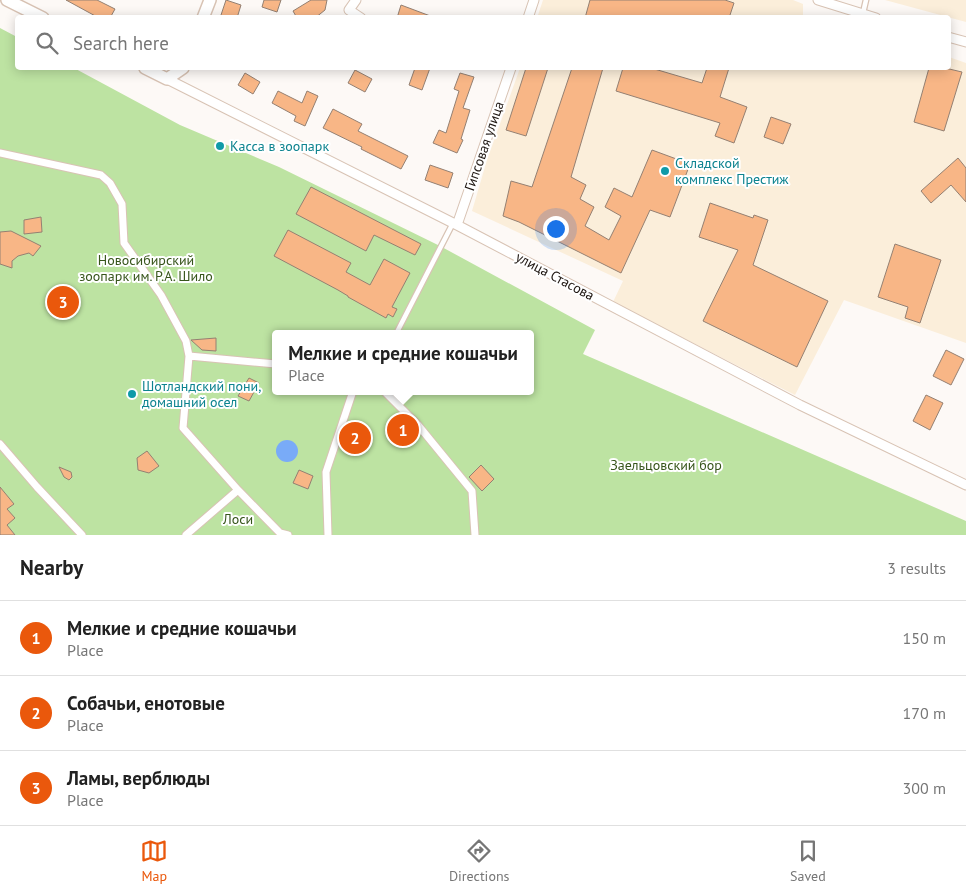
<!DOCTYPE html>
<meta charset="utf-8">
<style>
:root{--surface:#fff;--page:#f2f2f2;--text:#222;--muted:#767676;--line:#e0e0e0;--accent:#ea580c}
body{margin:0;font-family:"PT Sans",sans-serif;background:var(--page);color:var(--text)}
.you{position:absolute;left:555px;top:228px;width:18px;height:18px;margin:-12px;border:4px solid #fff;border-radius:50%;background:#1a73e8;box-shadow:0 0 0 8px #1a73e833}
.badge{display:grid;place-items:center;width:32px;height:32px;border-radius:50%;background:var(--accent);color:#fff;font-size:16px;font-weight:700}
.pin{position:absolute;translate:-50% -50%;border:2px solid #fff;box-shadow:0 1px 5px #0006}
.popup{position:absolute;left:272px;top:330px;width:262px;height:65px;box-sizing:border-box;display:grid;place-content:center;border-radius:5px;background:var(--surface);filter:drop-shadow(0 1px 4px #0005);font-size:16px;white-space:nowrap;color:var(--muted)}
.popup b{font-size:19px;color:var(--text)}
.popup::after{content:'';position:absolute;left:50%;top:100%;margin-left:-10px;border:10px solid transparent;border-top-color:var(--surface)}
.list{margin:0;padding:0;list-style:none}
h2{display:flex;justify-content:space-between;align-items:center;height:65px;margin:0;padding:0 20px;font-size:21px}
h2 small{font-size:16px;font-weight:400;color:var(--muted)}
.list li{display:grid;grid-template-columns:32px 1fr auto;gap:15px;align-items:center;box-sizing:border-box;height:75px;padding:0 20px;border-top:1px solid var(--line)}
.list b{display:block;font-size:19px;white-space:nowrap}
.list p{margin:0;font-size:16px;white-space:nowrap;color:var(--muted)}
.list em{font-size:16px;font-style:normal;color:var(--muted)}
.icon{flex:none;width:28px;height:28px;fill:none;stroke:currentColor;stroke-width:2;stroke-linecap:round;stroke-linejoin:round}
.map{position:relative;flex:none;width:966px;height:535px;overflow:hidden}
.search{position:absolute;background:var(--surface);box-shadow:0 2px 12px #0003;left:15px;right:15px;top:15px;height:55px;display:flex;align-items:center;gap:12px;box-sizing:border-box;padding:0 18px;border-radius:5px;color:var(--muted);font-size:19px}
.sheet{height:290px;background:var(--surface)}
nav{display:flex;justify-content:space-around;align-items:center;box-sizing:border-box;height:70px;border-top:1px solid var(--line);background:var(--surface);font-size:14px;color:var(--muted)}
nav a{display:grid;justify-items:center;gap:2px}
nav .on{color:var(--accent)}
.map>svg:first-child{display:block}
.industrial{fill:#fbeeda}
.green{fill:#bde3a2;fill-rule:evenodd}
.water{fill:#79abf8}
.building{fill:#f8b686;stroke:#948072}
.lines{fill:none;stroke-linecap:round;stroke-linejoin:round}
.service-casing{stroke:#d8c3b4;stroke-width:7}
.pedestrian-casing{stroke:#d8c3b4;stroke-width:9}
.minor-casing{stroke:#d8c3b4;stroke-width:11}
.tertiary-casing{stroke:#d8c3b4;stroke-width:14}
.service{stroke:#fff;stroke-width:4.5}
.pedestrian{stroke:#fff;stroke-width:7}
.minor{stroke:#fff;stroke-width:9}
.tertiary{stroke:#fff;stroke-width:11}
.culture-dot{fill:#0f9aa8;stroke:#fff;stroke-width:2}
.labels{text-anchor:middle;stroke-width:4;stroke-linejoin:round;paint-order:stroke}
.culture-label{font-size:14px;fill:#0d838f;stroke:#fff;text-anchor:start}
.street-label{font-size:14px;fill:#1e1611;stroke:#fff}
.park-label{font-size:14px;fill:#37551b;stroke:#fff}
</style>
<div class="map">
<svg width="966" height="535" viewBox="0 0 966 535">
<rect width="100%" height="100%" fill="#fdf9f6"/>
<path class="industrial" d="M 543,0 L 793,0 L 803,4 L 803,16 L 809,17 L 537,18 Z
M 885,0 L 966,0 L 966,22 Z
M 949,57 L 966,63 L 966,343 L 844,300 L 795,395 L 613,302 L 623,281 L 472,211 L 487,160 L 520,68 L 948,68 Z"/>
<path class="green" d="M 0,28 L 17,37 L 18,68 L 74,68 L 180,125 L 279,167 L 440,246 L 595,330 L 583,354 L 966,521 L 966,535 L 0,535 ZM 276,334 L 530,334 L 530,391 L 276,391 Z"/>
<path class="water" d="M276 451a11 11 0 1 1 22 0a11 11 0 1 1-22 0Z"/>
<path class="building" d="M 66,0 L 97,0 L 115,9 L 110,18 L 99,18 Z
M 226,0 L 241,5 L 237,18 L 220,18 Z
M 264,0 L 281,0 L 277,12 L 262,7 Z
M 311,0 L 327,0 L 325,10 L 315,18 L 297,18 L 293,11 Z
M 590,0 L 725,0 L 734,3 L 729,18 L 585,18 Z
M 401,5 L 433,17 L 433,18 L 397,18 Z
M 415,68 L 430,68 L 422,90 L 409,85 Z
M 526,68 L 548,68 L 526,136 L 506,130 Z
M 572,68 L 603,68 L 571,177 L 586,185 L 580,199 L 594,207 L 585,226 L 609,240 L 621,216 L 605,207 L 614,188 L 632,197 L 652,150 L 690,164 L 670,217 L 650,210 L 621,273 L 519,222 L 503,216 L 511,181 L 532,187 Z
M 623,68 L 651,68 L 702,83 L 707,68 L 729,68 L 720,97 L 747,107 L 734,143 L 715,136 L 720,123 L 616,91 Z
M 929,68 L 945,68 L 962,72 L 944,131 L 914,122 Z
M 355,70 L 372,79 L 365,92 L 348,83 Z
M 245,73 L 260,82 L 253,94 L 238,85 Z
M 460,73 L 474,77 L 463,108 L 470,110 L 461,139 L 463,140 L 457,153 L 433,143 L 439,130 L 446,133 L 459,91 L 454,89 Z
M 278,91 L 302,103 L 307,91 L 318,96 L 305,126 L 294,121 L 296,116 L 272,103 Z
M 333,109 L 362,124 L 358,131 L 408,156 L 401,169 L 361,149 L 362,147 L 323,128 Z
M 771,117 L 791,124 L 783,144 L 764,137 Z
M 958,158 L 966,168 L 966,202 L 951,185 L 931,203 L 921,191 Z
M 430,165 L 453,173 L 448,188 L 425,180 Z
M 311,187 L 421,244 L 415,255 L 374,235 L 366,251 L 296,214 Z
M 710,203 L 753,218 L 754,215 L 768,220 L 753,265 L 828,301 L 797,367 L 703,321 L 738,250 L 699,237 Z
M 41,217 L 42,232 L 24,234 L 24,220 Z
M 288,230 L 351,263 L 346,272 L 370,285 L 384,259 L 410,273 L 392,307 L 397,309 L 393,317 L 388,314 L 386,318 L 348,297 L 348,296 L 338,290 L 274,256 Z
M 11,231 L 41,246 L 33,256 L 29,253 L 18,256 L 12,261 L 12,268 L 0,264 L 0,232 Z
M 895,244 L 941,260 L 920,323 L 905,318 L 908,307 L 878,297 Z
M 216,338 L 216,351 L 202,350 L 191,340 Z
M 946,350 L 964,359 L 951,385 L 933,376 Z
M 249,378 L 259,383 L 249,401 L 238,396 Z
M 926,395 L 943,403 L 930,430 L 913,421 Z
M 147,451 L 159,466 L 149,473 L 138,470 L 137,458 Z
M 481,465 L 494,479 L 482,491 L 469,477 Z
M 59,467 L 71,472 L 72,477 L 69,480 L 64,477 Z
M 299,470 L 313,476 L 308,489 L 293,483 Z
M 0,487 L 14,504 L 7,509 L 15,518 L 7,525 L 15,535 L 0,535 Z"/>
<g class="lines">
<g class="service-casing">
<path id="service" d="M 863,13 L 866,0
M 396,334 L 453,223"/>
</g>
<g class="pedestrian-casing">
<path id="pedestrian" d="M 0,153 L 101,175 L 110,183 L 122,204 L 124,243 L 161,295 L 186,341 L 189,356 L 183,428 L 238,490
M 189,356 L 276,364
M 384,391 L 418,425 L 472,491 L 475,535
M 0,444 L 37,487 L 82,535
M 186,535 L 238,490 L 280,533 L 288,535
M 328,535 L 326,472 L 353,391"/>
</g>
<g class="minor-casing">
<path id="minor" d="M 356,0 L 349,10 L 361,18
M 818,0 L 876,18
M 528,18 L 534,0
M 948,37 L 966,42
M 167,79 L 457,225 L 800,405 L 966,485
M 457,225 L 511,68"/>
</g>
<g class="tertiary-casing">
<path id="tertiary" d="M 7,0 L 43,18
M 203,18 L 210,0
M 145,68 L 167,79 L 183,68"/>
</g>
<use href="#service" class="service"/>
<use href="#pedestrian" class="pedestrian"/>
<use href="#minor" class="minor"/>
<use href="#tertiary" class="tertiary"/>
</g>
<g class="culture-dot">
<circle cx="220" cy="146" r="5"/>
<circle cx="665" cy="171" r="5"/>
<circle cx="132" cy="394" r="5"/>
</g>
<g class="labels">
<g class="culture-label">
<text x="230" y="151">Касса в зоопарк</text>
<text x="675" y="168">Складской<tspan x="675" dy="16">комплекс Престиж</tspan></text>
<text x="142" y="391">Шотландский пони,<tspan x="142" dy="16">домашний осел</tspan></text>
</g>
<g class="street-label">
<text transform="translate(484 146) rotate(-71)" y="5">Гипсовая улица</text>
<text transform="translate(555 276) rotate(28)" y="5">улица Стасова</text>
</g>
<g class="park-label">
<text x="146" y="265">Новосибирский<tspan x="146" dy="16">зоопарк им. Р.А. Шило</tspan></text>
<text x="666" y="470">Заельцовский бор</text>
<text x="238" y="524">Лоси</text>
</g>
</g>
</svg>
<div class="you"></div>
<div class="pin badge" style="left:403px;top:430px">1</div>
<div class="popup"><b>Мелкие и средние кошачьи</b>Place</div>
<div class="pin badge" style="left:355px;top:438px">2</div>
<div class="pin badge" style="left:63px;top:302px">3</div>
<div class="search"><svg class="icon" aria-label="search" viewBox="0 0 24 24"><circle cx="10" cy="10" r="6"/><path d="M15 15l6 6"/></svg>Search here</div>
</div>
<section class="sheet">
<h2>Nearby<small>3 results</small></h2>
<ul class="list">
<li><span class="badge">1</span><div><b>Мелкие и средние кошачьи</b><p>Place</p></div><em>150 m</em></li>
<li><span class="badge">2</span><div><b>Собачьи, енотовые</b><p>Place</p></div><em>170 m</em></li>
<li><span class="badge">3</span><div><b>Ламы, верблюды</b><p>Place</p></div><em>300 m</em></li>
</ul>
</section>
<nav>
<a class="on"><svg class="icon" aria-label="map" viewBox="0 0 24 24"><path d="M3 6l6-2 6 2 6-2v14l-6 2-6-2-6 2zM9 4v14M15 6v14"/></svg>Map</a>
<a><svg class="icon" aria-label="directions" viewBox="0 0 24 24"><path d="M12 3l9 9-9 9-9-9zM9 14v-3h6M13 9l2 2-2 2"/></svg>Directions</a>
<a><svg class="icon" aria-label="saved" viewBox="0 0 24 24"><path d="M7 4h10v16l-5-4-5 4z"/></svg>Saved</a>
</nav>
